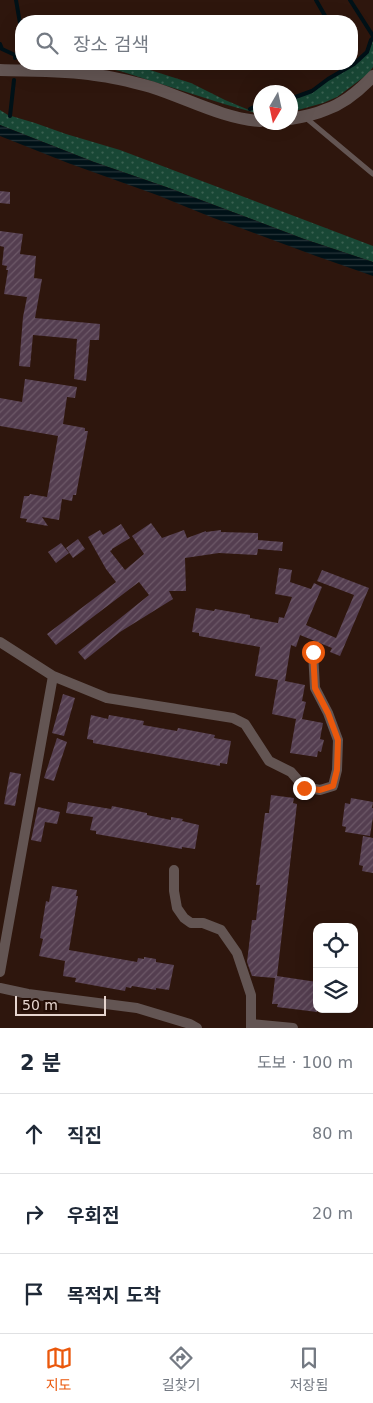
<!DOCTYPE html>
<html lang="ko">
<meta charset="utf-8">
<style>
:root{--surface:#fff;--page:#f2f2f3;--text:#1f2937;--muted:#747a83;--line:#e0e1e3;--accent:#ea580c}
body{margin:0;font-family:"DejaVu Sans","Noto Sans KR",sans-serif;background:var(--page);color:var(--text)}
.controls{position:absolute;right:15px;bottom:15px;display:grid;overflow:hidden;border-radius:10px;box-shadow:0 5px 20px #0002}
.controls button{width:45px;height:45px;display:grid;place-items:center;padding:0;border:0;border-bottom:1px solid var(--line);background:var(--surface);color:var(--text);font:25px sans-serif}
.compass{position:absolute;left:253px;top:85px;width:45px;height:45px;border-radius:50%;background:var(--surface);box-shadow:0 5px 20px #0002;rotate:189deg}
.scale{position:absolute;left:15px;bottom:12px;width:91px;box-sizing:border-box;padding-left:5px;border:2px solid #e6d5cf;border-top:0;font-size:14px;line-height:18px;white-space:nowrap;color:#e6d5cf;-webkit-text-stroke:4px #230d05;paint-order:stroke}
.stop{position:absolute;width:15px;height:15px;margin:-11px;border:4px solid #ea580c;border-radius:50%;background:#fff}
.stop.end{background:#ea580c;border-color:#fff;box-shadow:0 1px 5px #0008}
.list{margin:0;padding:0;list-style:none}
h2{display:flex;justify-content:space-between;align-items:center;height:65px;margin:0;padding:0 20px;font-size:21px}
h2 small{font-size:16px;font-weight:400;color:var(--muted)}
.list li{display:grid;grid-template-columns:32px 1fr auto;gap:15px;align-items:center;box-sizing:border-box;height:80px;padding:0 20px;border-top:1px solid var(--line)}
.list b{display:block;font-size:19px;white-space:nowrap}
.list em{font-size:16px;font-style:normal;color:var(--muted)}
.icon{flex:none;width:28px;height:28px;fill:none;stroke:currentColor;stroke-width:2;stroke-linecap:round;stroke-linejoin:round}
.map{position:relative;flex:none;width:373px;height:1028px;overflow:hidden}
.search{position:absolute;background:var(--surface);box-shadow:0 5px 20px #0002;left:15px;right:15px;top:15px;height:55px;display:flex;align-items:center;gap:12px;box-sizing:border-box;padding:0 18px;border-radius:20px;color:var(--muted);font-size:19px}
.sheet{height:305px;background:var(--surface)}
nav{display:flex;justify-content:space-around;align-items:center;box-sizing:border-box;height:70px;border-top:1px solid var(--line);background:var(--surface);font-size:14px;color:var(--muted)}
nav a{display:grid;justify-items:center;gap:2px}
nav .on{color:var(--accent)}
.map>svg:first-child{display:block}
.grass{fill:url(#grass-dots)}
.water{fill:url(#water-rules)}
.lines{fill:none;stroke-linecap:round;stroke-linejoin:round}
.stream{stroke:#001117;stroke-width:4}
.building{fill:url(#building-hatch)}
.service{stroke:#635553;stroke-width:5}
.minor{stroke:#635553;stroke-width:10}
.tertiary{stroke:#635553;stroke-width:12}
.route{stroke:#ea580c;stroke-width:6}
</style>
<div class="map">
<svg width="373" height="1028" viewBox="0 0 373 1028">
<defs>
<pattern id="grass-dots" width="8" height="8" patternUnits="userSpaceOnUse" patternTransform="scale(1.25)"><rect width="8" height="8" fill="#184735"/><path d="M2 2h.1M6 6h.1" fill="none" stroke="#3a6151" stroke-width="1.8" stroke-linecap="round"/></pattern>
<pattern id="water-rules" width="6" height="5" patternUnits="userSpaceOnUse" patternTransform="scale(1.25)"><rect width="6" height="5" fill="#001117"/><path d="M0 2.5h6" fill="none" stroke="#253338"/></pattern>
<pattern id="building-hatch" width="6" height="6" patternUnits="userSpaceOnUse" patternTransform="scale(1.25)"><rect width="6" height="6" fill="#543e50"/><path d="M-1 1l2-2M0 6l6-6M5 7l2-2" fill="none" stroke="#6d5968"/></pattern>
</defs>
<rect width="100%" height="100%" fill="#2e160d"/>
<path class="grass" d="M 373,40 L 373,67 L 368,74 L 337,97 L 323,103 L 291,112 L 290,100 L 312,92 L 329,79 L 355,65 L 368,53 Z
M 51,64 L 131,64 L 191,83 L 225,100 L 249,110 L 260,109 L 260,114 L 224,104 L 120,71 L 100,67 Z
M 0,110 L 8,115 L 35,123 L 66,134 L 120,150 L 373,246 L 373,262 L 304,239 L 169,188 L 94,162 L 0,125 Z"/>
<path class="water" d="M 0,125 L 94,162 L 169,188 L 304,239 L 373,262 L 373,276 L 316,256 L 211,217 L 157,195 L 68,163 L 0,136 Z"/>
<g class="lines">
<path class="stream" d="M 16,0 L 21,29
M 316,0 L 328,21
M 350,0 L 373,36
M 0,44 L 2,49 L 15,55 L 15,58
M 290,99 L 312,91 L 328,79 L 354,64 L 367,52 L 371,40 L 373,38
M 250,109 L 254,107 L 260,108
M 10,116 L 14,80"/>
</g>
<path class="building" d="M 0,191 L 10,192 L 10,204 L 0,203 Z
M 0,231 L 23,234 L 20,254 L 36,256 L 34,278 L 42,279 L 35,318 L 100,324 L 99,340 L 90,340 L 86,381 L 74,379 L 77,339 L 33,335 L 30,367 L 19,366 L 23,317 L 27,297 L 4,294 L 8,270 L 6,270 L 7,266 L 2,265 L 4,247 L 0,246 Z
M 25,379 L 77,387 L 75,398 L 67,397 L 63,424 L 85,428 L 85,431 L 88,431 L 76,495 L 73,495 L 72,501 L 62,499 L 59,520 L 42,517 L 48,526 L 26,522 L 27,519 L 20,518 L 24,496 L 29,496 L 30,494 L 47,497 L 58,436 L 0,426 L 0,398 L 22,402 Z
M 151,523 L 162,538 L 184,530 L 187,538 L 206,531 L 206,532 L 221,530 L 221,532 L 258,533 L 258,540 L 283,542 L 282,551 L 258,549 L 257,555 L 219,553 L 185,558 L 186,591 L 169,591 L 173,599 L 120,632 L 85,660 L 78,652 L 149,595 L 139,582 L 56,645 L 47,634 L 116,582 L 106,569 L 88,537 L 100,530 L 103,535 L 121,524 L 130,538 L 112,549 L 112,550 L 110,551 L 125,570 L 144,554 L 132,536 Z
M 78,539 L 85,549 L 73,558 L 66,548 Z
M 61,543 L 69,553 L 56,563 L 48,552 Z
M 279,568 L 292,570 L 290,582 L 311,589 L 314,583 L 322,587 L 306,625 L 336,638 L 354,595 L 317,581 L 322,570 L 369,588 L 340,656 L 330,652 L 332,648 L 300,635 L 296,647 L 291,645 L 285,681 L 305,685 L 302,701 L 306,702 L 302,719 L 323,723 L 320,739 L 324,740 L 321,752 L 318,751 L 317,757 L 290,753 L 296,719 L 272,714 L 278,680 L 255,676 L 260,647 L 199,636 L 199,633 L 192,632 L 196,608 L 214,611 L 215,609 L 250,615 L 250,618 L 278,623 L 279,617 L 284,618 L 292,597 L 275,594 Z
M 63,694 L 75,698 L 64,736 L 52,733 Z
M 91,715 L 108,719 L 109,715 L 144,721 L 143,725 L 177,731 L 178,728 L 215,735 L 214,738 L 231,741 L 227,764 L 220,763 L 220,766 L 93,743 L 93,740 L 87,739 Z
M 57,738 L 67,742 L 54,781 L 44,778 Z
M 10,772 L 21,774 L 15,806 L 4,804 Z
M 271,795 L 294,798 L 293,803 L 297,804 L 277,976 L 317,982 L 317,1012 L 277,1007 L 278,1004 L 272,1004 L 275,978 L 252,976 L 247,962 L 252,920 L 256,920 L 260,885 L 256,885 L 265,813 L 269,813 Z
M 351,798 L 373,802 L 372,808 L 373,808 L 373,817 L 370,836 L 345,832 L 346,827 L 342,826 L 345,803 L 350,804 Z
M 68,802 L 111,809 L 112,806 L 147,813 L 147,815 L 171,820 L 171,817 L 183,819 L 182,821 L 199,825 L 195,849 L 182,847 L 182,849 L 96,834 L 96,831 L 90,830 L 93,817 L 66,813 Z
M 38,807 L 60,812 L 57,824 L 45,822 L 41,842 L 31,840 Z
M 363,836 L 373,838 L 373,873 L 362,871 L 363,866 L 359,865 Z
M 52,886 L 77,890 L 76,896 L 78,896 L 69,950 L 137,962 L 138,958 L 144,959 L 144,957 L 156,959 L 156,962 L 174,965 L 169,990 L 156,988 L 156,990 L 132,986 L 131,988 L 126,987 L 125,991 L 75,982 L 76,978 L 63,976 L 65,961 L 39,956 L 43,939 L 40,938 L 46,901 L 49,902 Z"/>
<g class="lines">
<path class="service" d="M 306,118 L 373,174"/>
<path class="minor" d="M 0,642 L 53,676 L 107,698 L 233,718 L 245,724 L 269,761 L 291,772 L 304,787 L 320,790 L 333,786 L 337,770 L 338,740 L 328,713 L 315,688 L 313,652
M 174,870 L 174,891 L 177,908 L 184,918 L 191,923 L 203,923 L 221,930 L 237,953 L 251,995 L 251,1028
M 0,972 L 53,676
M 0,988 L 28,994 L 137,1008 L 190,1024 L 197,1028
M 252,1024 L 293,1028"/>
<path class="tertiary" d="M 0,70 C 32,71 64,70 95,75 C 114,77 133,82 151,87 C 186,98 224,119 260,121
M 290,119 C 302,117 314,115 325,110 C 343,104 360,90 373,76"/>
</g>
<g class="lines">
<path class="route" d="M 304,788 L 320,790 L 333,786 L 337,770 L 338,740 L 328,713 L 315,688 L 313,652"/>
</g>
</svg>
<div class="controls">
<button><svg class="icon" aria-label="locate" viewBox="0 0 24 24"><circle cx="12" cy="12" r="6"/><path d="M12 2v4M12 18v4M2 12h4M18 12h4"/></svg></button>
<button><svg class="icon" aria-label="layers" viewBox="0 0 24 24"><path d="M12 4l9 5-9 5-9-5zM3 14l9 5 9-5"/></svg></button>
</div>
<svg class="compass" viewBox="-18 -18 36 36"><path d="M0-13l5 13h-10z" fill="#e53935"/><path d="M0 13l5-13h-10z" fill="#747a83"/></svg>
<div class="scale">50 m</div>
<div class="stop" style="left:313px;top:652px"></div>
<div class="stop end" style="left:304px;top:788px"></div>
<div class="search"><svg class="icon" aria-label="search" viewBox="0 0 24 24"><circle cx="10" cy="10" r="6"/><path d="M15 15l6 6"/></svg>장소 검색</div>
</div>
<section class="sheet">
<h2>2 분<small>도보 · 100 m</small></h2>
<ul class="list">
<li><svg class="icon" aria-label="ahead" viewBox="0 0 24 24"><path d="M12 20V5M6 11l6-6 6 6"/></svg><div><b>직진</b></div><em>80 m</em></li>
<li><svg class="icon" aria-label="right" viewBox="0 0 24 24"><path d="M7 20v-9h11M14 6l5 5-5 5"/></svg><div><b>우회전</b></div><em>20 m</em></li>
<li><svg class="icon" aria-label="arrive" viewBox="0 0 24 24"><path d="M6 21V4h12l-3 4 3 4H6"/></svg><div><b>목적지 도착</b></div></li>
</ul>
</section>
<nav>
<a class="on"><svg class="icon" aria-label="map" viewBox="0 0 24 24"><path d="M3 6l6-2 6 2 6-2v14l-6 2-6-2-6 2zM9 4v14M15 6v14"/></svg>지도</a>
<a><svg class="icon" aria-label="directions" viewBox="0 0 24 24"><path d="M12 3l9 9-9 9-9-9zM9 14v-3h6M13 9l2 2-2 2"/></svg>길찾기</a>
<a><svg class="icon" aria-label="saved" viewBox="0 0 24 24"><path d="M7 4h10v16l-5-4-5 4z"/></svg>저장됨</a>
</nav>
